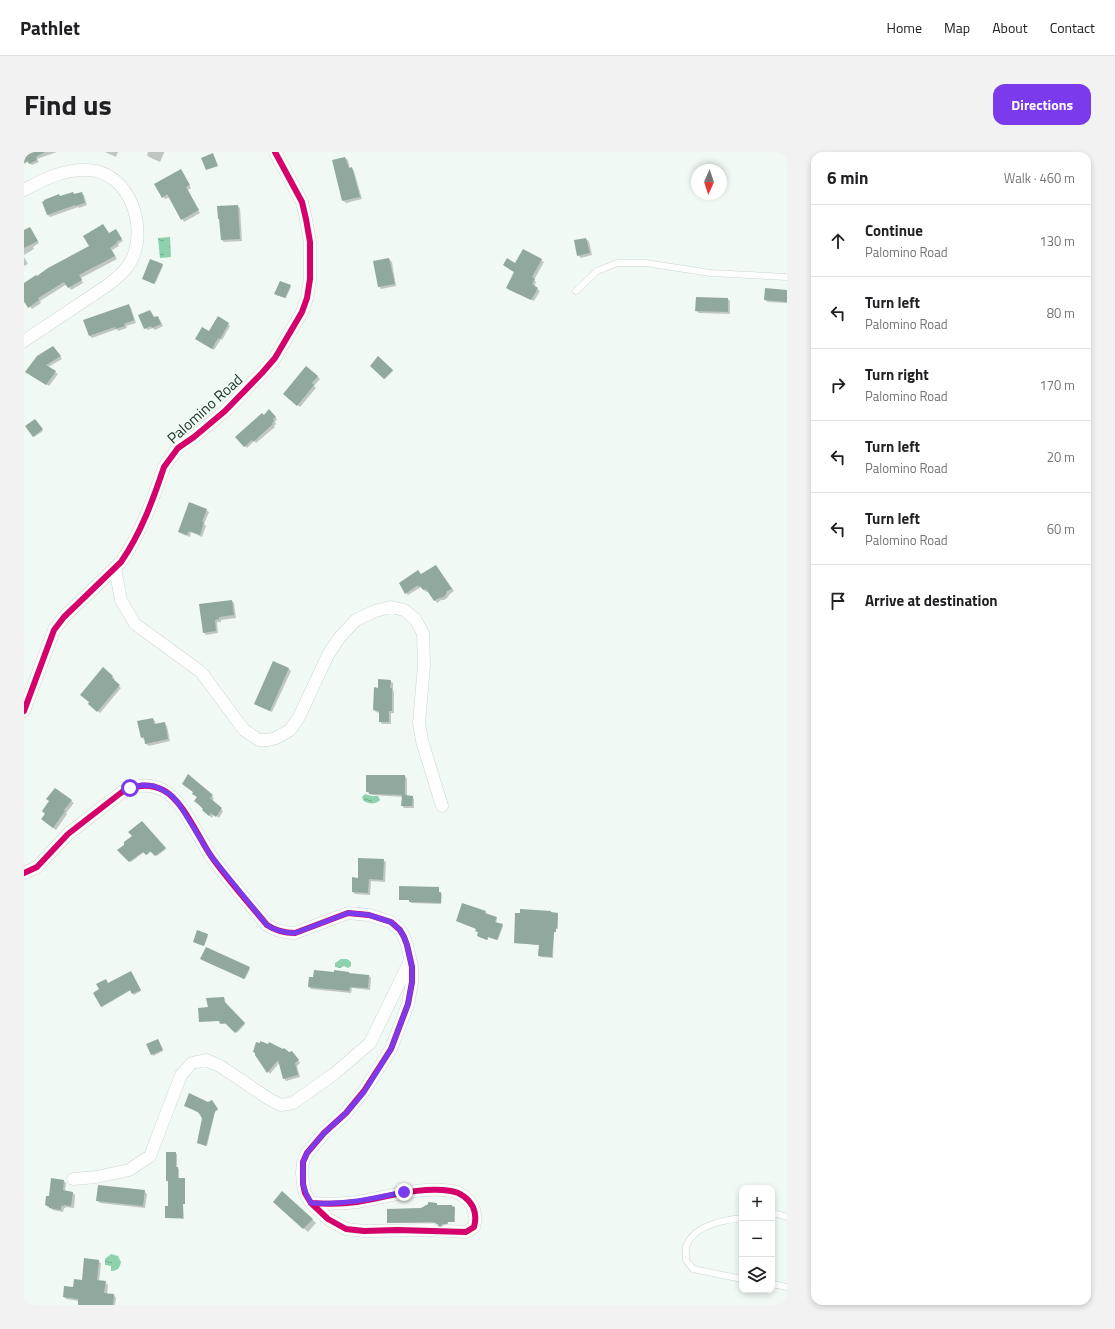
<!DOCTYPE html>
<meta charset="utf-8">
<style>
:root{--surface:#fff;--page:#f2f2f2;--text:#202124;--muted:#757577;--line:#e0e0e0;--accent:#7c3aed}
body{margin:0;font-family:"Titillium Web",sans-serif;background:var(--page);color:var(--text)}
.controls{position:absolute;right:12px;bottom:12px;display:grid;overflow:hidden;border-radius:8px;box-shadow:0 2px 6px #0003}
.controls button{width:36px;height:36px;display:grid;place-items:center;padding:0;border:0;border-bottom:1px solid var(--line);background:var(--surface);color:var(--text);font:20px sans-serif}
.compass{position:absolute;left:667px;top:12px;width:36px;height:36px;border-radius:50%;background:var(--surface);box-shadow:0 2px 6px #0003;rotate:183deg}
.stop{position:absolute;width:12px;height:12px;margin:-9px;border:3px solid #7c3aed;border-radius:50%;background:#fff}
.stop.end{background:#7c3aed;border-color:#fff;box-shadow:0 1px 4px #0008}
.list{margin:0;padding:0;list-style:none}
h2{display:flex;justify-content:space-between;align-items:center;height:52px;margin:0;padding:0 16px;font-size:17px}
h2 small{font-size:13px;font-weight:400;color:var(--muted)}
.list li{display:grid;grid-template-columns:26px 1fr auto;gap:12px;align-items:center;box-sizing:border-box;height:72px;padding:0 16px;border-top:1px solid var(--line)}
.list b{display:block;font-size:15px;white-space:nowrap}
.list p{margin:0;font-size:13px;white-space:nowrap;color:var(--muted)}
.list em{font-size:13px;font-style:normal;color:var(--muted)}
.icon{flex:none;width:22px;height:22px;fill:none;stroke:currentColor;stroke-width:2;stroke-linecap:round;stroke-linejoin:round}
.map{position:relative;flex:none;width:763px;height:1153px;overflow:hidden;border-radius:12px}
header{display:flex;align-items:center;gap:24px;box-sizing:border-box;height:56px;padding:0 20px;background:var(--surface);border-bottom:1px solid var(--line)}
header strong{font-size:19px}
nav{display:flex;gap:22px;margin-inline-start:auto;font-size:14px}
.intro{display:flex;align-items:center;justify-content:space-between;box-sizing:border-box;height:96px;padding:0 24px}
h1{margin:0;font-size:28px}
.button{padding:10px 18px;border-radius:12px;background:var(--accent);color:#fff;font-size:14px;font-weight:700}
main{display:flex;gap:24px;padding:0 24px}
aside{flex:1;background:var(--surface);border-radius:12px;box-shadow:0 2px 6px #0003}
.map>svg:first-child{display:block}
.water{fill:url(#water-ripples)}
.shadow{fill:#0003}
.building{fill:#91a99d}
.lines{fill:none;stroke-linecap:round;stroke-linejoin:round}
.service-casing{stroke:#ced6d1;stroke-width:7}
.minor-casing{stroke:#ced6d1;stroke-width:13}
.service{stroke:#fdfefd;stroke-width:6}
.minor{stroke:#fdfefd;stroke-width:12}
.cycleway-casing{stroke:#ecfdf2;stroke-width:8}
.cycleway{stroke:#d6006c;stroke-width:6}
.route{stroke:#7c3aed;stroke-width:5}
.labels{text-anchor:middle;stroke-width:3;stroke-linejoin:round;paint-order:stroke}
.street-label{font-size:15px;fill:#292f2b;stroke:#ecfdf2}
</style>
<header>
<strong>Pathlet</strong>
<nav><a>Home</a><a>Map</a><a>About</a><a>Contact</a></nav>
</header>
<div class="intro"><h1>Find us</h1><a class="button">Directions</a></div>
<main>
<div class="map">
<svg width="763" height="1153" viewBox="0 0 763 1153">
<defs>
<pattern id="water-ripples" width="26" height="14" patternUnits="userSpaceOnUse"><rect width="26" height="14" fill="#8dd2ad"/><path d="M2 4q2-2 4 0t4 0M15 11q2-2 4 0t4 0" fill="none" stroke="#73ab8d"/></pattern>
</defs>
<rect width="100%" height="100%" fill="#f0f9f3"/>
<path class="water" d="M 146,85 L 147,105 L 136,106 L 134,86 Z
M 341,642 L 348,644 L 354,644 L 356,648 C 352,653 343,652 339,648 L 338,645 Z
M 317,807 L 323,807 L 327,810 L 327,814 L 324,816 L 320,814 L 316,816 L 311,815 L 311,811 Z
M 87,1102 L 94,1104 L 97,1110 C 96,1116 93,1119 87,1119 L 87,1114 L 81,1113 L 81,1107 Z"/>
<path class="shadow" d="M 0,0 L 33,0 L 13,7 L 15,10 L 8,13 L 3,10 L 0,12 Z
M 81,0 L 94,0 L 92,5 Z
M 124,0 L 140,0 L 140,1 L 136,10 L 125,5 L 123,3 Z
M 321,6 L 324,8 L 326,17 L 328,17 L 330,19 L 338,47 L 322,51 L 319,48 Z
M 157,19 L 167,36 L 164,38 L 176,61 L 160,70 L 146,45 L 141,47 L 139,45 Z
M 49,41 L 51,43 L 57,41 L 60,43 L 63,53 L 55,56 L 54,55 L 26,65 L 24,63 L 19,50 Z
M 213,54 L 216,56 L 218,89 L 200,90 L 198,88 Z
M 6,76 L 15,91 L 9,95 L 10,97 L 0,103 L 0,79 Z
M 94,81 L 99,89 L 94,92 L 95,94 L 88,98 L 93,107 L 57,126 L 59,131 L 47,138 L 43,132 L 16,149 L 17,151 L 8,157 L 2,150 L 0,151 L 0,132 L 67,95 L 85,82 Z
M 562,87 L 565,89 L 568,103 L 557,106 L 554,103 Z
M 499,98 L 520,110 L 510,128 L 512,130 L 510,135 L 516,139 L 510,149 L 485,138 L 483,136 L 491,121 L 480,113 L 492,113 Z
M 0,105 L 4,112 L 0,114 Z
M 365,107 L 368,110 L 372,134 L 357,137 L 355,134 Z
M 138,113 L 139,114 L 131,132 L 120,127 Z
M 266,134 L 267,135 L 262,146 L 252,143 Z
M 763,139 L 763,151 L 744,150 L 741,148 Z
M 704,147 L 706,149 L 706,162 L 675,161 L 672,159 Z
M 104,153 L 107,156 L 112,171 L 102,174 L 103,176 L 94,179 L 93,177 L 68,186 L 66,184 L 61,169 Z
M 126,159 L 131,166 L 133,165 L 136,168 L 139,174 L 131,178 L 129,176 L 124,178 L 121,176 Z
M 204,172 L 206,174 L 198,188 L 197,187 L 190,198 L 172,187 Z
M 31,197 L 38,207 L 24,215 L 34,222 L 25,234 L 2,220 Z
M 354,206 L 369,219 L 361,227 L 347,214 Z
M 293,224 L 296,227 L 290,234 L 292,236 L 276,255 L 262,244 Z
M 245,259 L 253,267 L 251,270 L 252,272 L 250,274 L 251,275 L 232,291 L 230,289 L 223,296 L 212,285 Z
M 11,268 L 19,279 L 10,285 L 2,274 Z
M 182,358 L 185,360 L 180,372 L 182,374 L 178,385 L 167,380 L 166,385 L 158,382 L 155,379 Z
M 412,414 L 430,439 L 426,442 L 423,446 L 420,448 L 417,448 L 413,451 L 405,439 L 402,440 L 397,435 L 384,443 L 382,441 L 397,423 Z
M 208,449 L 210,451 L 212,466 L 197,468 L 197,470 L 193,470 L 194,481 L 182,483 L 180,480 Z
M 264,516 L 267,519 L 248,560 L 234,554 L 231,552 Z
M 89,525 L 91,527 L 89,529 L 97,536 L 76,561 L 68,554 Z
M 366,529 L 369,531 L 369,538 L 370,540 L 370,561 L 367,561 L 367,572 L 358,572 L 356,569 L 356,561 L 352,560 L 350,558 L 355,537 Z
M 129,567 L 131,569 L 132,573 L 140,571 L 143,574 L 146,589 L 125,594 L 122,592 L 121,587 L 120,588 L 118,585 Z
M 381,624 L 383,627 L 383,644 L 388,645 L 390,647 L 390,656 L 380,656 L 378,653 L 379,645 L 348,643 L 343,640 Z
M 159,632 L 188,644 L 190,646 L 188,649 L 199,659 L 195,666 L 190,662 L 188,666 L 181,660 L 174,645 L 170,641 Z
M 47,649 L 50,651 L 42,661 L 43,662 L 32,678 L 21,670 L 23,662 Z
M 118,670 L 142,697 L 133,704 L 128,699 L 123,703 L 120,700 L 107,710 L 95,698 L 110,685 Z
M 359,708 L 362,710 L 361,730 L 347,729 L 346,743 L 331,742 L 329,740 L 329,726 L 335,727 Z
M 414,736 L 415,741 L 418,742 L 417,752 L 387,751 L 386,748 L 376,747 Z
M 438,753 L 462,760 L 462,762 L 472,766 L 473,767 L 472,771 L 479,774 L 474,788 L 464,785 L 464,788 L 455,785 L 454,784 L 455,781 L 452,779 L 453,777 Z
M 534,762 L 534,777 L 532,777 L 532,780 L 530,780 L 529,806 L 516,805 L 516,793 L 491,791 Z
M 183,783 L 184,784 L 180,794 L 171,791 Z
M 178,808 L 225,816 L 226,817 L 221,827 Z
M 107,821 L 117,839 L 110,843 L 107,838 L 78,855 L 77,854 L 84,833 Z
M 326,822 L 345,824 L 347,826 L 346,838 L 328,836 L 327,841 L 287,837 L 285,835 Z
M 200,846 L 201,852 L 221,872 L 213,881 L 203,872 L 198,872 L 197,869 L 176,869 L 185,856 Z
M 135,889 L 139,899 L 129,904 L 124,892 Z
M 265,901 L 270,902 L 276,911 L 273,914 L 276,925 L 262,929 L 260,926 L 255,911 L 246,922 L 232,903 Z
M 189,950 L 194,958 L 191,960 L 183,994 L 174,991 L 179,966 L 175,961 L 162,954 Z
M 143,1001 L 153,1002 L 153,1016 L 155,1017 L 155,1027 L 161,1028 L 161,1052 L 159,1052 L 160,1067 L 142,1066 L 146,1055 L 145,1029 L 143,1028 Z
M 40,1029 L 42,1031 L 41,1039 L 49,1041 L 51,1043 L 50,1056 L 42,1055 L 41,1056 L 40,1056 L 39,1060 L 29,1058 L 26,1055 L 26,1045 Z
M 120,1039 L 123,1042 L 121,1056 L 76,1051 L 74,1049 Z
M 413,1052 L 413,1054 L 431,1057 L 431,1070 L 424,1070 L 424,1072 L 420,1073 L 417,1075 L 415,1072 L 411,1071 L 364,1071 Z
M 254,1053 L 288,1067 L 292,1071 L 284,1080 Z
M 74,1109 L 77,1111 L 75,1130 L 81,1130 L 84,1133 L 83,1143 L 90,1143 L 92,1146 L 91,1153 L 55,1153 L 55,1149 L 42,1147 L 40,1145 L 59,1129 Z"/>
<path class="building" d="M 0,0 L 21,0 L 12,5 L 13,8 L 5,12 L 4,9 L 0,11 Z
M 189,1 L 194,14 L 182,18 L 177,6 Z
M 321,5 L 325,16 L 328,15 L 336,45 L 318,49 L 308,8 Z
M 157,17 L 166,33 L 162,35 L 175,58 L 157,68 L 143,42 L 138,46 L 130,32 Z
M 49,40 L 50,42 L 58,40 L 61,51 L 51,54 L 51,53 L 23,63 L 18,50 L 20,49 L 20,48 L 35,42 L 36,44 Z
M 214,53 L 216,87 L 197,88 L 195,67 L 194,67 L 193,54 Z
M 79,72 L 85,81 L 92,77 L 98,87 L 92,90 L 93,91 L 86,96 L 91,104 L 55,123 L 58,128 L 44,136 L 40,130 L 14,146 L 15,148 L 4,156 L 0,149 L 0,131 L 12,123 L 13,124 L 24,116 L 65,94 L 59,84 Z
M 6,75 L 14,89 L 0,96 L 0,78 Z
M 562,86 L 566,101 L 553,104 L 550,88 Z
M 499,97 L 518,107 L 508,125 L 511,127 L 508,132 L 514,136 L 507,148 L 482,136 L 490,120 L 479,113 L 483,106 L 491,111 Z
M 365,106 L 371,132 L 354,135 L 349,109 Z
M 126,107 L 139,112 L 130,132 L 118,127 Z
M 256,129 L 267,133 L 261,146 L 250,142 Z
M 741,136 L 763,138 L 763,150 L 740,148 Z
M 672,145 L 704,146 L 704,160 L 671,159 Z
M 105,152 L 110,168 L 100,172 L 101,174 L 91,177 L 91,175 L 65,184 L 59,168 Z
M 126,158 L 130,165 L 134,164 L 137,172 L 128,176 L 127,174 L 120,177 L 114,163 Z
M 194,164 L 205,171 L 196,187 L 194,186 L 188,197 L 171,187 L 178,175 L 185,179 Z
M 29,194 L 37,204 L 22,213 L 32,219 L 22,233 L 1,220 L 13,204 Z
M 354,204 L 369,218 L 360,227 L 346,214 Z
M 282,214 L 294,224 L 288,231 L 290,233 L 273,254 L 259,242 Z
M 245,257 L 252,265 L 249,267 L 250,269 L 248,271 L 249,272 L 229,290 L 228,288 L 220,295 L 211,285 L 238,261 L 240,263 Z
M 11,267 L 19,277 L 9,285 L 1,274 Z
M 165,350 L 183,357 L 178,370 L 180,370 L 176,383 L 165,379 L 163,383 L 154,380 Z
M 412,413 L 428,437 L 423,439 L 421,444 L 417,446 L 415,446 L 410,449 L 402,437 L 399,438 L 396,434 L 394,435 L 394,433 L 381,442 L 375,431 L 394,418 L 397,422 Z
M 208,448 L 210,463 L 195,465 L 195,467 L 191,468 L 192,479 L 179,481 L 175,452 Z
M 249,509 L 265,516 L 246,559 L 230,552 Z
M 79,515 L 89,524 L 88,526 L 96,533 L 73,560 L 64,552 L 65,550 L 56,543 Z
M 354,527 L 367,528 L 366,536 L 368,536 L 368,559 L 365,559 L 365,570 L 355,570 L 355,559 L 349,558 L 350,535 L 354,536 Z
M 129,566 L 130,572 L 141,570 L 144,587 L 121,592 L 120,585 L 117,586 L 113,569 Z
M 164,622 L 189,643 L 186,646 L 198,656 L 192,665 L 187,661 L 185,664 L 178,658 L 179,657 L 175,653 L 170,649 L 173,645 L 168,642 L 169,640 L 158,632 Z
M 342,623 L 381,623 L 381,643 L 389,644 L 388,654 L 377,654 L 378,643 L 345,642 L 345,640 L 342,640 Z
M 31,636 L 48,648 L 40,658 L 41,659 L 29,676 L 17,667 L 21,662 L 18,659 L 25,649 L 22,647 Z
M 118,669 L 142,696 L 131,704 L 126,699 L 122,703 L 119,700 L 105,710 L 93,698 L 100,693 L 100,690 L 108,684 L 104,680 Z
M 334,706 L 360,707 L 359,728 L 345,727 L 344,741 L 328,740 L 328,725 L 334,726 Z
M 375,734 L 415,735 L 415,740 L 417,740 L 417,751 L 385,750 L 385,748 L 375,748 Z
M 438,751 L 462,759 L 461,761 L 473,765 L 471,770 L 479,772 L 473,788 L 464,785 L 463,788 L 453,784 L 454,780 L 451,779 L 452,777 L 432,769 Z
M 496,757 L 527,759 L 527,760 L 534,761 L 533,776 L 532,776 L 532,780 L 530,780 L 528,805 L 514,804 L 515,793 L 490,791 L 491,761 L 496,761 Z
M 173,778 L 184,782 L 180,794 L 169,790 Z
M 182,795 L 226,815 L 220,827 L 176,807 Z
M 290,818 L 310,820 L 310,818 L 325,820 L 325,821 L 345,823 L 344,836 L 326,835 L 325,839 L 284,835 L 285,825 L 289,825 Z
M 107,819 L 117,838 L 108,842 L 106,838 L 77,855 L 69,841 L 75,837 L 72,832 L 82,827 L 84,831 Z
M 200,845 L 201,850 L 221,871 L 211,881 L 201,871 L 196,872 L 195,869 L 175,870 L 174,856 L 184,855 L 182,846 Z
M 134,887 L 139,898 L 127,903 L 122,892 Z
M 236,889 L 244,892 L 245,890 L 259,897 L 260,896 L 265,900 L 268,899 L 275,908 L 271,911 L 274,923 L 259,927 L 254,908 L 243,921 L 231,903 L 231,901 L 229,900 L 232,890 L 236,891 Z
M 165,941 L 184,950 L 188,948 L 194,957 L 191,959 L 182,994 L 173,991 L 178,966 L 174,960 L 160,954 Z
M 142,1000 L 152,1000 L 152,1015 L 154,1015 L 154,1026 L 161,1026 L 161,1052 L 159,1052 L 159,1066 L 141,1066 L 141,1054 L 144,1054 L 144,1029 L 142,1029 Z
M 27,1026 L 40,1028 L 39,1038 L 49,1040 L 47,1054 L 40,1053 L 39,1054 L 37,1054 L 37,1058 L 25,1056 L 25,1055 L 21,1053 L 22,1044 L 25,1044 Z
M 74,1033 L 121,1038 L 119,1054 L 72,1049 Z
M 258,1039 L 289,1067 L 279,1077 L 249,1050 Z
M 404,1050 L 413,1051 L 413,1053 L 428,1053 L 428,1054 L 431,1055 L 430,1070 L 424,1070 L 423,1072 L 419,1072 L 416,1075 L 413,1072 L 409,1070 L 363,1071 L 363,1057 L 397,1056 L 404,1052 Z
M 60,1106 L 75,1108 L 73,1128 L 82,1129 L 80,1141 L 90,1142 L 89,1153 L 54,1153 L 54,1147 L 39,1145 L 40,1134 L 49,1135 L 50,1127 L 58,1128 Z"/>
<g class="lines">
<g class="service-casing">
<path id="service" d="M 552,139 L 573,119 L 593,111 L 622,111 L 686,121 L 763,125
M 748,1063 L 753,1062 L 763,1065
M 718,1066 C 699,1068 672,1073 663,1092 C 661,1096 662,1103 662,1108 L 669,1117 L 718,1127
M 748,1132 L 763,1135"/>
</g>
<g class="minor-casing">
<path id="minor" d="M 0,38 C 20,27 40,17 64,18 C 107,20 125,78 106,111 C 101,120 92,126 84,133 L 0,189
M 91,416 L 97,448 L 111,472 L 177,520 L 220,578 L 235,588 L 244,588 L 252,586 L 266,578 L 275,565 L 304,503 L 315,486 L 332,468 L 351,459 L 367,455 L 380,458 L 391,467 L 399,481 L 400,513 L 395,571 L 398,589 L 418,654
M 0,559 L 30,478 L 40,465 L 97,410 C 117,381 129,348 140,315 L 154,296 L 170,285 L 201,259 L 238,221 L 251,206 L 278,160 L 283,146 L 286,127 L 286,90 L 282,67 L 278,50 L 251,0
M 0,721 L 13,715 L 44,682 L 98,640 C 111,633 125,631 139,638 C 159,648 174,685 187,704 C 204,728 224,750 243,773 C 252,779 260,781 271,781 L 324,761 L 345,763 L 367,770 L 376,778 L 380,785 L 383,793 L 388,815 L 388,830 L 384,852 L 367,897 L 340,939 L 322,961 L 300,981 L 283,1001 L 279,1010 L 278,1021 L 279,1032 L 281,1041 L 287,1051 L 292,1056 L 304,1067 L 322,1077 L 340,1079 L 409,1078
M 49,1027 L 72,1025 L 105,1018 L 126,1004 L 157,923 L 168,911 L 182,908 L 196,914 L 245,947 L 257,953 L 269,951 L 310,922 L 346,891 L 386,809
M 287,1051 C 303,1052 318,1052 333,1050 C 364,1045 396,1034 427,1039 C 436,1040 445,1047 449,1055 C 452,1062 452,1068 450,1075 L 442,1080 L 422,1079"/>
</g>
<use href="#service" class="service"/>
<use href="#minor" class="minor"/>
<g class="cycleway-casing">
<path id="cycleway" d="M 0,559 L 30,478 L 40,465 L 97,410 C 117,381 129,348 140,315 L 154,296 L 170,285 L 201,259 L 238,221 L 251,206 L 278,160 L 283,146 L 286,127 L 286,90 L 282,67 L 278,50 L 251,0
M 0,721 L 13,715 L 44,682 L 98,640 C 111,633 125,631 139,638 C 159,648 174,685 187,704 C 204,728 224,750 243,773 C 252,779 260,781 271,781 L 324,761 L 345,763 L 367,770 L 376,778 L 380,785 L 383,793 L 388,815 L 388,830 L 384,852 L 367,897 L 340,939 L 322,961 L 300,981 L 283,1001 L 279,1010 L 279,1032 L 281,1041 L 287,1051 L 304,1067 L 322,1077 L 340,1079 L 373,1078 L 442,1080 L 450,1075 C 452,1068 452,1062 449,1055 C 445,1047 436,1040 427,1039 C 396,1034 364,1045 333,1050 C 318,1052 303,1052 287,1051"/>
</g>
<use href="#cycleway" class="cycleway"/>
</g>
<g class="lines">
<path class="route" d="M 106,636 L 118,633 L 130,634 L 139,638 L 148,644 L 155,652 L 187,704 L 243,773 C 252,779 260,781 271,781 L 324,761 L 345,763 L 367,770 L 376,778 L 380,785 L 383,793 L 388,815 L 388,830 L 384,852 L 367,897 L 340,940 L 322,961 L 300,981 L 283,1001 L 279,1010 L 279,1032 L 282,1041 L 287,1051 C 320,1053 348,1047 380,1040"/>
</g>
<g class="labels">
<g class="street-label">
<text transform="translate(181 257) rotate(-42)" y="5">Palomino Road</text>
</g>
</g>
</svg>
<div class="controls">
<button>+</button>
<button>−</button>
<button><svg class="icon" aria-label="layers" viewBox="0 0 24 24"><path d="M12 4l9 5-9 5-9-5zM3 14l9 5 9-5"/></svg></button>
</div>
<svg class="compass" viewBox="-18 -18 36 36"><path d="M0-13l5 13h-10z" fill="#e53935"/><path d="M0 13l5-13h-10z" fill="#757577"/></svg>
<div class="stop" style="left:106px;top:636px"></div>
<div class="stop end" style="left:380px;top:1040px"></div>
</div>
<aside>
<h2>6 min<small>Walk · 460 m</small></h2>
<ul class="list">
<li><svg class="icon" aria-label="ahead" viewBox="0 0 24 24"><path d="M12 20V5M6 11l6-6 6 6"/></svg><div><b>Continue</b><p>Palomino Road</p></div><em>130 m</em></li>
<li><svg class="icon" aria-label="left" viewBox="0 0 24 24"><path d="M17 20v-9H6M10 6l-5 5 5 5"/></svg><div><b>Turn left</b><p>Palomino Road</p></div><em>80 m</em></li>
<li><svg class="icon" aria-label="right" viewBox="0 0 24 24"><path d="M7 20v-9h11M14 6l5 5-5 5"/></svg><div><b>Turn right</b><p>Palomino Road</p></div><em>170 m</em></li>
<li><svg class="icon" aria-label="left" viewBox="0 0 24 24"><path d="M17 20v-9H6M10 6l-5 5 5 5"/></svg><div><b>Turn left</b><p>Palomino Road</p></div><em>20 m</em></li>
<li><svg class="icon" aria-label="left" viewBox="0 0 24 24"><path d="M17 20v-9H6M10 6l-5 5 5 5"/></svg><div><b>Turn left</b><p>Palomino Road</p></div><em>60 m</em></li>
<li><svg class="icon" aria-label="arrive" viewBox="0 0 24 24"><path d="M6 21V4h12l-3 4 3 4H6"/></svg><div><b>Arrive at destination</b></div></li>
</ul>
</aside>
</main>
